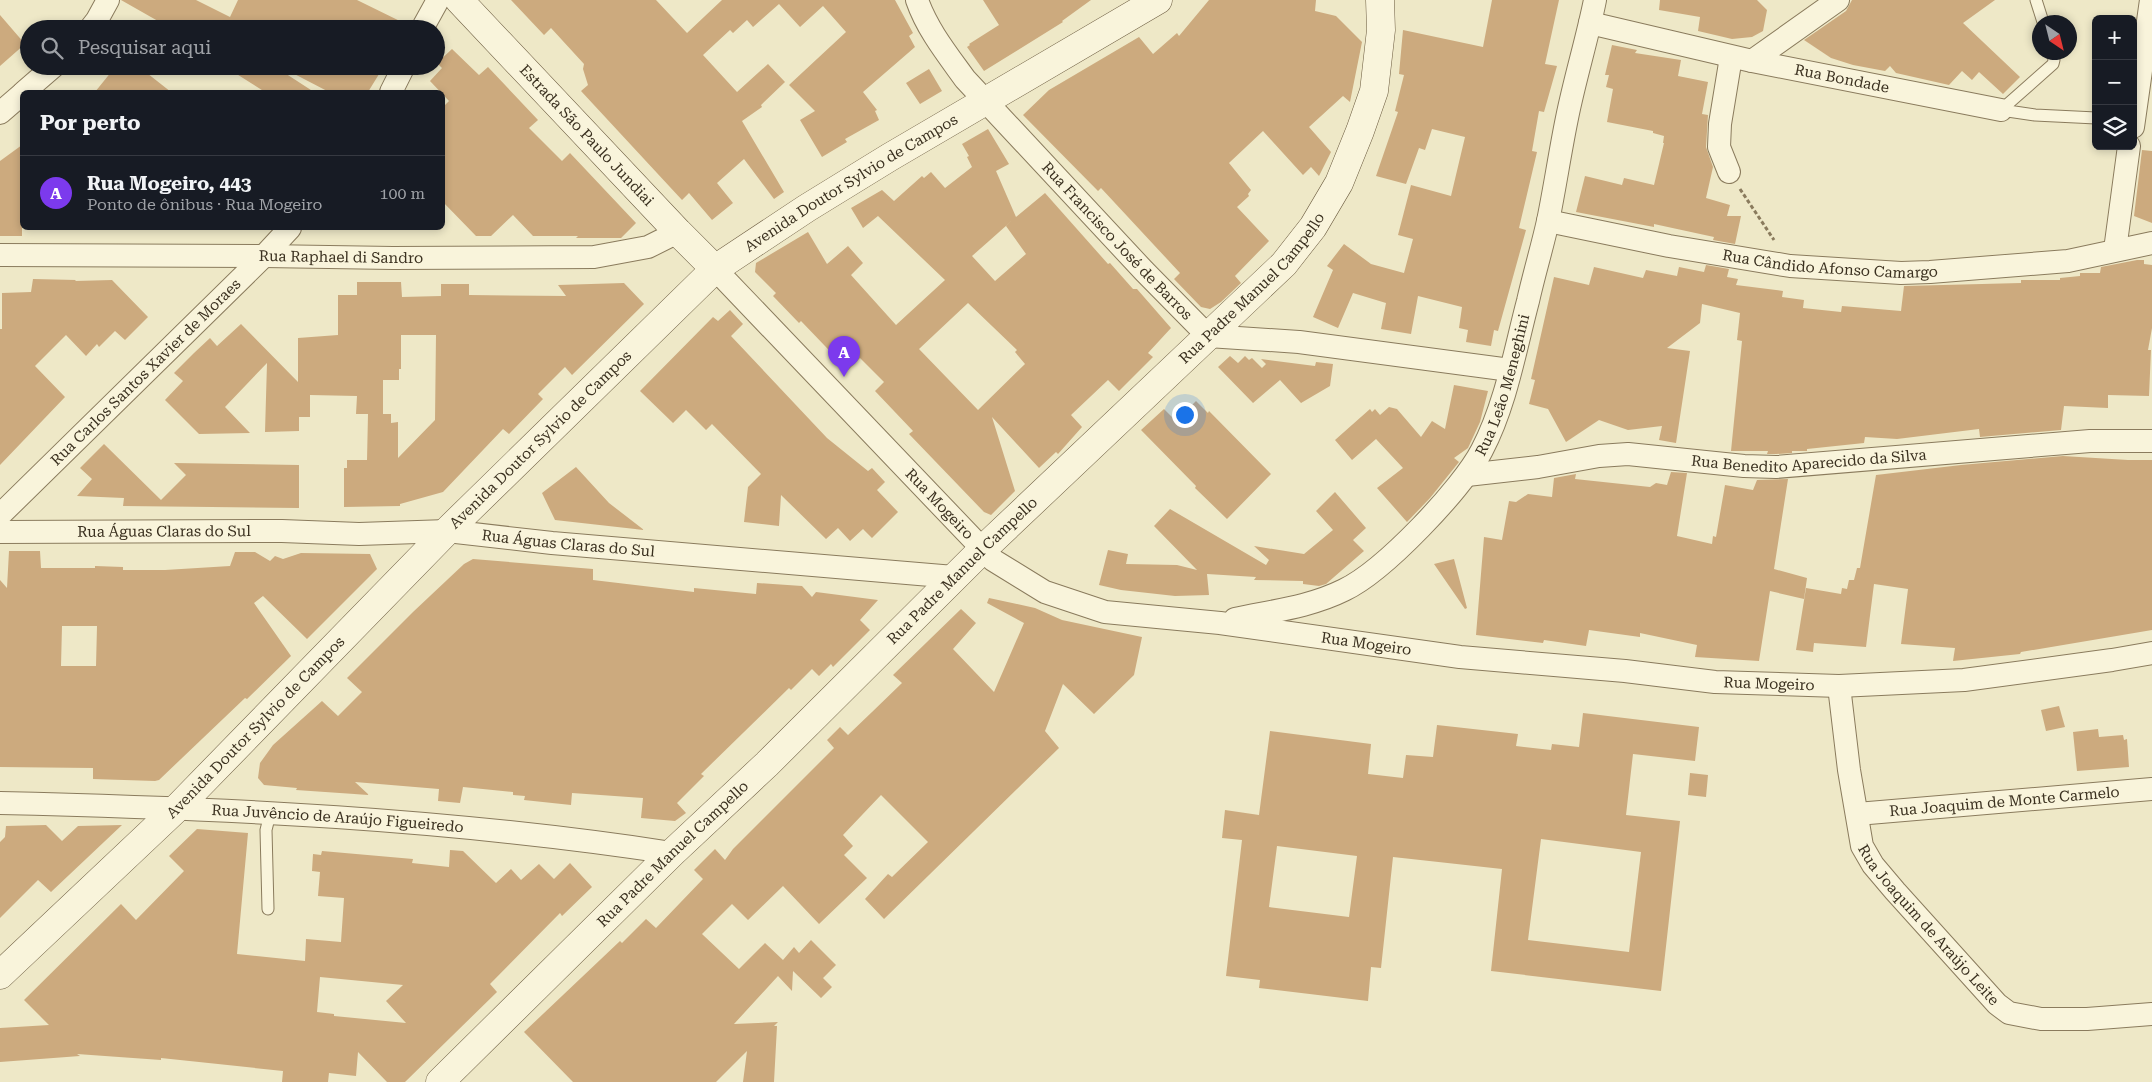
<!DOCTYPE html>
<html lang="pt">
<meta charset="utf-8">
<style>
:root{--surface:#171b24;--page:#20242c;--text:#f1f3f6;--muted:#9ea1a6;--line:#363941;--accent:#7c3aed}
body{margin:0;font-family:"Roboto Serif",serif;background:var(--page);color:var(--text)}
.controls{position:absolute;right:15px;top:15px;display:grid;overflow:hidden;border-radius:8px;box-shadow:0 2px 8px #0003}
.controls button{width:45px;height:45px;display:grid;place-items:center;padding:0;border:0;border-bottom:1px solid var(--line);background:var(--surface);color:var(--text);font:25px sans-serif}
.compass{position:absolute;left:2032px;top:15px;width:45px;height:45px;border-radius:50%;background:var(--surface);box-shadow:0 2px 8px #0003;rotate:145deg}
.you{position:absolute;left:1184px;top:414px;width:18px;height:18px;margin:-12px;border:4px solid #fff;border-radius:50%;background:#1a73e8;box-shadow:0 0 0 8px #1a73e833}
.badge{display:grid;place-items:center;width:32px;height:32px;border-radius:50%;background:var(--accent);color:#fff;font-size:16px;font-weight:700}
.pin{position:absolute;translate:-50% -41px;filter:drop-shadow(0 1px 2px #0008)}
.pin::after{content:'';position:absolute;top:26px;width:18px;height:15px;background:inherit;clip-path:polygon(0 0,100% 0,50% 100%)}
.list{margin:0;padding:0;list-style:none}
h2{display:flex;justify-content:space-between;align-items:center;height:65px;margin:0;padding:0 20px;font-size:21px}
h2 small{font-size:16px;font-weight:400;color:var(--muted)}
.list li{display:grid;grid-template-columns:32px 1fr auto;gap:15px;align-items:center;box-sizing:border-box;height:75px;padding:0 20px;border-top:1px solid var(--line)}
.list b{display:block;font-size:19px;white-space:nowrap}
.list p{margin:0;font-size:16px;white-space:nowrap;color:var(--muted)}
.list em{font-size:16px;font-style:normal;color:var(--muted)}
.icon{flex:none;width:28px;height:28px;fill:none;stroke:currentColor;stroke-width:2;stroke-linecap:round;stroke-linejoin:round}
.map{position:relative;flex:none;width:2152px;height:1082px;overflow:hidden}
.search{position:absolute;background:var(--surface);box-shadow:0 2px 8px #0003;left:20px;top:20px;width:425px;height:55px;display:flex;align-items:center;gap:12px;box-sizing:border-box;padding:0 18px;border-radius:28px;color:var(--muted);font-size:19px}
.panel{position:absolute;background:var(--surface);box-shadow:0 2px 8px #0003;left:20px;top:90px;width:425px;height:140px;border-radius:8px}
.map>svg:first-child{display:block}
.building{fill:#ccaa7e;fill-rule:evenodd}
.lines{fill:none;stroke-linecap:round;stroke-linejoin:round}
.lane-casing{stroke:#8a7b5d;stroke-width:13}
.street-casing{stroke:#8a7b5d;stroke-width:24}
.secondary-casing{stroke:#6c5c40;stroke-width:29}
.path{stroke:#8a7b5d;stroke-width:3;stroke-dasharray:4 2.5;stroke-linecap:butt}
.lane{stroke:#f9f4db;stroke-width:11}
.street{stroke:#f9f4db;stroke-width:22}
.secondary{stroke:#f9f4db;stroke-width:28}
.labels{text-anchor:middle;stroke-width:4;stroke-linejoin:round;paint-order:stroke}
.street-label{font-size:15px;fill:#3b3120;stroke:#f6f1d7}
</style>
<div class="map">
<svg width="2152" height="1082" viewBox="0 0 2152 1082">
<rect width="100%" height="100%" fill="#eee8c7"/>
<path class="building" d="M 121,0 L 196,0 L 230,17 L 238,0 L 357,0 L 410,26 L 409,29 L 172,29 Z
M 511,0 L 656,0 L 687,33 L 722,0 L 895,0 L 913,33 L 909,36 L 915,47 L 863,92 L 877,110 L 875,111 L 879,120 L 845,139 L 847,142 L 822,157 L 800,120 L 815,111 L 789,85 L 846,32 L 823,6 L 800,27 L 779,4 L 753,27 L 747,20 L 733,33 L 730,30 L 703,55 L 737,92 L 768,64 L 785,82 L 761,105 L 762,107 L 742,121 L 784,192 L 774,199 L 744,159 L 717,183 L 733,203 L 712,220 L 689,193 L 682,200 L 581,91 L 588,85 L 583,69 L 584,64 L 551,28 L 544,35 Z
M 983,0 L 1091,0 L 1062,21 L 1063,22 L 984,71 L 967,47 L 970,45 L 969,44 L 999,25 Z
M 1209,0 L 1316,0 L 1315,11 L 1336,16 L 1362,42 L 1350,102 L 1343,96 L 1309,127 L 1331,152 L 1319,176 L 1311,167 L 1303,175 L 1263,131 L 1229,163 L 1251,190 L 1248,194 L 1249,196 L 1237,207 L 1269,241 L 1235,276 L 1241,283 L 1221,302 L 1210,309 L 1201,307 L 1174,279 L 1180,273 L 1101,188 L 1098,191 L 1023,115 L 1049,90 L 1139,37 L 1153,54 L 1177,33 L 1179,36 Z
M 1492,0 L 1559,0 L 1545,64 L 1557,66 L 1544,112 L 1539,111 L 1532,151 L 1537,152 L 1519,228 L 1526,230 L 1498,331 L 1494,330 L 1491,346 L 1466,342 L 1468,330 L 1459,328 L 1462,307 L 1418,296 L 1411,334 L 1381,329 L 1386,303 L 1353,293 L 1338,328 L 1313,317 L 1333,270 L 1327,266 L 1344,244 L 1371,264 L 1404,273 L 1413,239 L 1398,235 L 1411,185 L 1451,196 L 1465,137 L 1432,129 L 1425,150 L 1419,148 L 1406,184 L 1376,176 L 1398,112 L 1395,111 L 1404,75 L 1399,74 L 1403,30 L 1483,47 Z
M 1660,0 L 1757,0 L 1767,10 L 1763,31 L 1752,37 L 1732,39 L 1698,31 L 1700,17 L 1659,10 Z
M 1852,0 L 1995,0 L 1963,23 L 2020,77 L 2003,94 L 1979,72 L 1972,80 L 1962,71 L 1949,85 L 1896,73 L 1890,66 L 1885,71 L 1853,65 L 1831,58 L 1804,40 L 1846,11 Z
M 0,15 L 25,44 L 0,66 Z
M 1612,45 L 1637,50 L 1635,53 L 1681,60 L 1678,76 L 1708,82 L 1702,114 L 1708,115 L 1706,147 L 1713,167 L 1706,198 L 1730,205 L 1727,216 L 1741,216 L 1735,244 L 1713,240 L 1714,237 L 1654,224 L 1654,227 L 1576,212 L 1585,176 L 1622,185 L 1624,178 L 1654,185 L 1664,143 L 1663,143 L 1664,136 L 1653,133 L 1653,131 L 1607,122 L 1613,89 L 1606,87 L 1609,75 L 1605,75 Z
M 452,49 L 479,75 L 488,67 L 538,120 L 529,128 L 562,161 L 570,153 L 636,223 L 621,238 L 576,238 L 578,236 L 533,236 L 513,215 L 491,236 L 476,236 L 442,201 L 442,108 L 449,101 L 430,81 L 442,68 L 437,63 Z
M 116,66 L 138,66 L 171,92 L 95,92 Z
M 224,66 L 274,66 L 314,92 L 265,92 Z
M 279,66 L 384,66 L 368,92 L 329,92 Z
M 929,69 L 942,91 L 920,104 L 906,83 Z
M 988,129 L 1009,164 L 996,171 L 1016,217 L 1045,193 L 1108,264 L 1110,263 L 1133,289 L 1137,289 L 1171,328 L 1148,353 L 1153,357 L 1119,391 L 1108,380 L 1071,415 L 1082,427 L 1058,454 L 1056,452 L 1039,468 L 992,417 L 1015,491 L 991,515 L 984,512 L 909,434 L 913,431 L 875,391 L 884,382 L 860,358 L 848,370 L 801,321 L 799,323 L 773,296 L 776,293 L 755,272 L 756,263 L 808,232 L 827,264 L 848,246 L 863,263 L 851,275 L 896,325 L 945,280 L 878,216 L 863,228 L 851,208 L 882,190 L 894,201 L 922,176 L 924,178 L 931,172 L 945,188 L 972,167 L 967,157 L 969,156 L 962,144 ZM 1016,217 L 1006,226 L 1026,254 L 995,281 L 972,256 L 989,241 ZM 968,303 L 1017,350 L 1015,352 L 1025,364 L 978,410 L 919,349 Z
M 22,145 L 22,236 L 0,236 L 0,161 Z
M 2142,150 L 2152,151 L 2152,223 L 2134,216 Z
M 2137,260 L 2144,260 L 2144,264 L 2152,265 L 2152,328 L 2148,350 L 2151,350 L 2149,396 L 2108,395 L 2108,408 L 2064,406 L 2061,430 L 1980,437 L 1979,429 L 1897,439 L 1865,437 L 1864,443 L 1807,449 L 1807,451 L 1792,451 L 1792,453 L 1776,454 L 1767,454 L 1768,451 L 1731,451 L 1742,341 L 1737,340 L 1740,313 L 1702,304 L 1700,323 L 1667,348 L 1690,351 L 1676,443 L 1659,440 L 1662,426 L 1628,430 L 1599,420 L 1566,442 L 1548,409 L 1529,404 L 1535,380 L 1531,379 L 1554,277 L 1589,285 L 1594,267 L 1643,278 L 1646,270 L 1677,276 L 1679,267 L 1704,272 L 1706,265 L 1729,269 L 1727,277 L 1738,279 L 1736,285 L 1783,291 L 1782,297 L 1804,300 L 1803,308 L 1841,312 L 1842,306 L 1901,311 L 1904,286 L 2021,283 L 2021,280 L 2060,280 L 2060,278 L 2080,276 L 2080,273 L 2100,273 L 2101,267 Z
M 33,279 L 76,280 L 75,281 L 112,280 L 148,317 L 125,340 L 115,331 L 99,347 L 97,344 L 86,356 L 66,335 L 35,366 L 65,397 L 0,465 L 0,329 L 2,329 L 2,293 L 31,292 Z
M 357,282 L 401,282 L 402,297 L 441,296 L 441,284 L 469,284 L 469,295 L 566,296 L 558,285 L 624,283 L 644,304 L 572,375 L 565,367 L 538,394 L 543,399 L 509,434 L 503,429 L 443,492 L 400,504 L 400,506 L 344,507 L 344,468 L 347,468 L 347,460 L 367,460 L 368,414 L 356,414 L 357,396 L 310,395 L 310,417 L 299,417 L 299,431 L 265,432 L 267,363 L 225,407 L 250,433 L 199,434 L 165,400 L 183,381 L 174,373 L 194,353 L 210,338 L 217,346 L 241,324 L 298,382 L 298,338 L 338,335 L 338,295 L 357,295 ZM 401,335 L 436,335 L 435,420 L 398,458 L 398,422 L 391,423 L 391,414 L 383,414 L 383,380 L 399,380 L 399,369 L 401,369 Z
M 730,310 L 743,324 L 731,336 L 827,438 L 868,471 L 872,468 L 885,482 L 877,490 L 898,512 L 872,538 L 863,529 L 850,541 L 838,528 L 826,539 L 781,495 L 779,526 L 744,522 L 748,487 L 761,474 L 712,424 L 706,430 L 686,410 L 673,423 L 640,391 L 713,317 L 718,321 Z
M 1230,356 L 1238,363 L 1245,356 L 1249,360 L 1252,358 L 1262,368 L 1266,364 L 1261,359 L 1315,366 L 1316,362 L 1333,364 L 1330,386 L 1301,403 L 1280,380 L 1253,403 L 1218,367 Z
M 1454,385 L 1488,391 L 1480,422 L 1468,448 L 1454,458 L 1459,462 L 1430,498 L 1407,522 L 1377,488 L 1403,468 L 1376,439 L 1352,460 L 1335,440 L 1370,409 L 1372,412 L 1375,409 L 1380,415 L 1389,407 L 1397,409 L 1421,437 L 1432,421 L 1445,429 Z
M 1196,401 L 1208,413 L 1209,411 L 1271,474 L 1227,519 L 1195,488 L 1196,486 L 1141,430 L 1164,409 L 1176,421 Z
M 104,444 L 161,500 L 186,475 L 174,463 L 299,465 L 299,508 L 123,506 L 124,498 L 77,496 L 92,479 L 80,468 Z
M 2063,456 L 2128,460 L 2152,460 L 2152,630 L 2021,652 L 2020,654 L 1953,661 L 1955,648 L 1901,644 L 1908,589 L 1874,584 L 1866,647 L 1814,643 L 1813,652 L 1796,650 L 1806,588 L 1841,594 L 1842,588 L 1847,589 L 1849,580 L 1854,580 L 1857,568 L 1860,568 L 1876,475 L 1961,465 Z
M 576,467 L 609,503 L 644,530 L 555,520 L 542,493 Z
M 1671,472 L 1687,473 L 1677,536 L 1712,544 L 1713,536 L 1716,537 L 1725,485 L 1753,490 L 1757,480 L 1788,479 L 1774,569 L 1807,578 L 1804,599 L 1770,591 L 1759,661 L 1695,657 L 1697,645 L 1640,633 L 1640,637 L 1589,630 L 1586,646 L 1544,640 L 1543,643 L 1476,635 L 1484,537 L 1502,540 L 1509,501 L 1516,502 L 1528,494 L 1552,497 L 1554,478 L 1576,474 L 1575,479 L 1650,487 L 1656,483 L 1667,485 Z
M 1335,492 L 1366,528 L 1353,540 L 1364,551 L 1326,584 L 1319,586 L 1303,584 L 1303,581 L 1254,580 L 1256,577 L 1207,574 L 1209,595 L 1175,596 L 1121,590 L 1099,585 L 1108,550 L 1128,554 L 1126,564 L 1177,565 L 1197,570 L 1154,526 L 1170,509 L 1266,565 L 1269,560 L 1254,546 L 1304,554 L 1333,530 L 1316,511 Z
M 9,551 L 40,551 L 41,568 L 95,568 L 95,566 L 123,567 L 123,570 L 165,570 L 230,566 L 235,552 L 255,552 L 270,561 L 275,556 L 283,559 L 301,553 L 370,554 L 377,569 L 307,639 L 263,596 L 254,603 L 291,656 L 247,699 L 245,698 L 159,780 L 155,781 L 93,779 L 93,768 L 0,767 L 0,580 L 7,588 ZM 62,626 L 97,626 L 96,666 L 61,666 Z
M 473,559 L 593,569 L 593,580 L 694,592 L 694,588 L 756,594 L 757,583 L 802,586 L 812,597 L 816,592 L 878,600 L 860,620 L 870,630 L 833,667 L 831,664 L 819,676 L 812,669 L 791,690 L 789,688 L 701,774 L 704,776 L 677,803 L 686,813 L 675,821 L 641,818 L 643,798 L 572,793 L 571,805 L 524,800 L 525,796 L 513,795 L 513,792 L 463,787 L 460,803 L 438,801 L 439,789 L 355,782 L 369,795 L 296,790 L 297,788 L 264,785 L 258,778 L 260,763 L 273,745 L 322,701 L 338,716 L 362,692 L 347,678 L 413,612 L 464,564 Z
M 1454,559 L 1467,608 L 1465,609 L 1434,564 Z
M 989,598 L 1035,608 L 1062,620 L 1142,637 L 1134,675 L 1094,714 L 1063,684 L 1045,731 L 1059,748 L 884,919 L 865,899 L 888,874 L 892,877 L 928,842 L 881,795 L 843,835 L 853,846 L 844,855 L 867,878 L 819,924 L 783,886 L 748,920 L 732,904 L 702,934 L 739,969 L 765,943 L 783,960 L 794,947 L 799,953 L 811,940 L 836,965 L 823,978 L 832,987 L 821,998 L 793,971 L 792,991 L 778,976 L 734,1024 L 778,1022 L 774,1026 L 777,1026 L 774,1082 L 743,1082 L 747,1051 L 716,1082 L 573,1082 L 524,1032 L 620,941 L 622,943 L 646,919 L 656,928 L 703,879 L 694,870 L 715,849 L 725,860 L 733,849 L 834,748 L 827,740 L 840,727 L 848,735 L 872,712 L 902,683 L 893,675 L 961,609 L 976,623 L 953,649 L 994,692 L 1024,623 L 987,603 Z
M 2059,706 L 2065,727 L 2046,731 L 2041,710 Z
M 1583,713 L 1699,727 L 1695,761 L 1633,754 L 1626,815 L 1680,821 L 1661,991 L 1491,971 L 1502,869 L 1393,857 L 1381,968 L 1371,967 L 1368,1001 L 1259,988 L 1260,980 L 1226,976 L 1242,840 L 1222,838 L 1225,810 L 1259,815 L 1270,731 L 1371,744 L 1368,774 L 1403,778 L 1406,755 L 1433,757 L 1437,725 L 1518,734 L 1516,746 L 1551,750 L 1552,744 L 1579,747 ZM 1541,839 L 1641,852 L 1629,952 L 1528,940 ZM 1277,846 L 1357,856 L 1349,917 L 1269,907 Z
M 2098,729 L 2099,737 L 2123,735 L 2124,740 L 2127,739 L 2129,767 L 2077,771 L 2073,732 Z
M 1690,773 L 1708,775 L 1706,797 L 1688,795 Z
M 46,825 L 62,841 L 78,826 L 122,825 L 51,892 L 38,880 L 0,918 L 0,842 L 5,837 L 6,826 Z
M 197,829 L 248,833 L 237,954 L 305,961 L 306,939 L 341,942 L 344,898 L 318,896 L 320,872 L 312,871 L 313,854 L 321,855 L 322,851 L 413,859 L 412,863 L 449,867 L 450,850 L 463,851 L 496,883 L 511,869 L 521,880 L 539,864 L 554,879 L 570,863 L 592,887 L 562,916 L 560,913 L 490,984 L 497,992 L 405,1082 L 387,1082 L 358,1052 L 356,1076 L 329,1073 L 328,1082 L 282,1082 L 283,1071 L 161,1058 L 161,1060 L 77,1054 L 80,1056 L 0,1062 L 0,1028 L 49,1025 L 24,1000 L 121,904 L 136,920 L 184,871 L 169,856 ZM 320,977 L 403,985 L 386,1001 L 406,1023 L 334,1016 L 334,1014 L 317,1012 Z"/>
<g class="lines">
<g class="lane-casing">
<path id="lane" d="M 2036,0 L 2043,22
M 2001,110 L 2035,115 L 2096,118
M 2001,110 L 2053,64 L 2054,60 L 2053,52
M 268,909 L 266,830 L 270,814"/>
</g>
<g class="street-casing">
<g id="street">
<path id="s1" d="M 917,0 C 927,29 947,54 965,79 L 1144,271 L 1208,336 L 1299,342 L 1510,370"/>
<path id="s2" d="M 1590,23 L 1752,61 L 2001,110"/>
<path d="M 90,29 L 97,20 L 108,0"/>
<path d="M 422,29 L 438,0"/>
<path d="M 1752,61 L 1838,0"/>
<path d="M 24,92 L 54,66"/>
<path d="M 391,92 L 404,66"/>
<path d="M 0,113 L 22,94"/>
<path d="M 2133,127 L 2151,0"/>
<path d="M 1729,172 L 1719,147 L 1720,124 L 1731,57"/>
<path id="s3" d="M 1548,221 L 1669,246 L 1790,266 L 1901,273 L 1930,272 L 2068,261 L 2152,243"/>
<path d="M 2115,250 L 2129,146"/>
<path id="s4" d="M 0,255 L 264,256 L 393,258 L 594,257 L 648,247 L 678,232"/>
<path id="s5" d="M 715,269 L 993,560 L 1045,592 L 1105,612 L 1220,623 L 1460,657 L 1625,671 L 1715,682 L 1839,686 L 1964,680 L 2112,660 L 2152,653"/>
<path id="s6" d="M 1467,475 L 1538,467 L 1599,456 L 1628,454 L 1744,466 L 1776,467 L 2090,441 L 2152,441"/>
<path id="s7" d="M 0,515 L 264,256 L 290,228"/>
<path id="s8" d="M 0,532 L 282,531 L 359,534 L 447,531 L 552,543 L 954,577"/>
<path id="s9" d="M 1235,619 C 1272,611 1310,607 1344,590 C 1384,571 1462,489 1482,450 C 1506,404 1515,350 1528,301 C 1534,274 1542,248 1548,221 C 1555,187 1560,152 1567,118 C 1575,78 1587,40 1595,0"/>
<path id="s10" d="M 1839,686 L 1849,770 L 1862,846 L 1873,865 L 1895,891 L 1997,1004 L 2009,1013 L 2041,1019 L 2087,1019 L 2152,1014"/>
<path id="s11" d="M 0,803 C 224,808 450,819 672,853"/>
<path id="s12" d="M 1857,814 L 2152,789"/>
</g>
</g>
<g class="secondary-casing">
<g id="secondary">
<path id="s13" d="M 459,0 L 678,232 L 715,269"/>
<path id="s14" d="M 0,975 L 178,807 L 447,531 L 715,269 L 807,208 L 890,157 L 1158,0"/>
<path id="s15" d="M 440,1082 L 672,853 L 767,764 L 982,550 L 1284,264 L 1313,227 L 1339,183 L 1360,131 L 1374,91 L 1381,30 L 1380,0"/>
</g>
</g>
<path class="path" d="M 1740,189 L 1774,240"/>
<use href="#lane" class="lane"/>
<use href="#street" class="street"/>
<use href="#secondary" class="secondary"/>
</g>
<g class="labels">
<g class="street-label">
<text dy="5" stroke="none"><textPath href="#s2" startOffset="258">Rua Bondade</textPath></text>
<text dy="5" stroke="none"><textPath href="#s13" startOffset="186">Estrada São Paulo Jundiai</textPath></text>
<text dy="5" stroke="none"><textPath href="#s14" startOffset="1166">Avenida Doutor Sylvio de Campos</textPath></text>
<text dy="5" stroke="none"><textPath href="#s1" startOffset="315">Rua Francisco José de Barros</textPath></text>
<text dy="5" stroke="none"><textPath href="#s4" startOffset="341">Rua Raphael di Sandro</textPath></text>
<text dy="5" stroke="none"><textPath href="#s3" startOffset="286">Rua Cândido Afonso Camargo</textPath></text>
<text dy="5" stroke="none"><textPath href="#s15" startOffset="1136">Rua Padre Manuel Campello</textPath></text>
<text dy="5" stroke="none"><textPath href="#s7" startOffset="204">Rua Carlos Santos Xavier de Moraes</textPath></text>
<text dy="5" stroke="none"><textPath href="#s9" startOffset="380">Rua Leão Meneghini</textPath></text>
<text dy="5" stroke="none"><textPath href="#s14" startOffset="761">Avenida Doutor Sylvio de Campos</textPath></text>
<text dy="5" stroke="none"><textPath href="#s6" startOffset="344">Rua Benedito Aparecido da Silva</textPath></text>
<text dy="5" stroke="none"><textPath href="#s5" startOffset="325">Rua Mogeiro</textPath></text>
<text dy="5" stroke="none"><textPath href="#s8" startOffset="164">Rua Águas Claras do Sul</textPath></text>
<text dy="5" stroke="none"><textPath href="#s8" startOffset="569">Rua Águas Claras do Sul</textPath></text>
<text dy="5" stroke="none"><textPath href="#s15" startOffset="731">Rua Padre Manuel Campello</textPath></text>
<text dy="5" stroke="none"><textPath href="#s5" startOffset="790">Rua Mogeiro</textPath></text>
<text dy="5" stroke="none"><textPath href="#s5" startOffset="1195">Rua Mogeiro</textPath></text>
<text dy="5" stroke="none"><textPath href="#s14" startOffset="356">Avenida Doutor Sylvio de Campos</textPath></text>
<text dy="5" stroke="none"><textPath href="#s12" startOffset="148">Rua Joaquim de Monte Carmelo</textPath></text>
<text dy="5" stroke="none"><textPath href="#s11" startOffset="338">Rua Juvêncio de Araújo Figueiredo</textPath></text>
<text dy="5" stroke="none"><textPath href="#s15" startOffset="326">Rua Padre Manuel Campello</textPath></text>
<text dy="5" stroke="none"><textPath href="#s10" startOffset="265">Rua Joaquim de Araújo Leite</textPath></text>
</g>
</g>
</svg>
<div class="controls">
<button>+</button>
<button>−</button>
<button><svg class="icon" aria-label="layers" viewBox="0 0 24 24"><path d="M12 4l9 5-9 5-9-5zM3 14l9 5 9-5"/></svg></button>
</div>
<svg class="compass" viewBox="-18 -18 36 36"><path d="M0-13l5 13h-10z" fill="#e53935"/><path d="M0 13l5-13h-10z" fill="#9ea1a6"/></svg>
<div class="you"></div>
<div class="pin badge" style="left:844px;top:377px">A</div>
<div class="search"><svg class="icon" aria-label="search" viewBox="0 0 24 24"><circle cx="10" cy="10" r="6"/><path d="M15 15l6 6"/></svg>Pesquisar aqui</div>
<section class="panel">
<h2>Por perto<small></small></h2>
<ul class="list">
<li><span class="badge">A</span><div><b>Rua Mogeiro, 443</b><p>Ponto de ônibus · Rua Mogeiro</p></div><em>100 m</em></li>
</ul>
</section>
</div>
